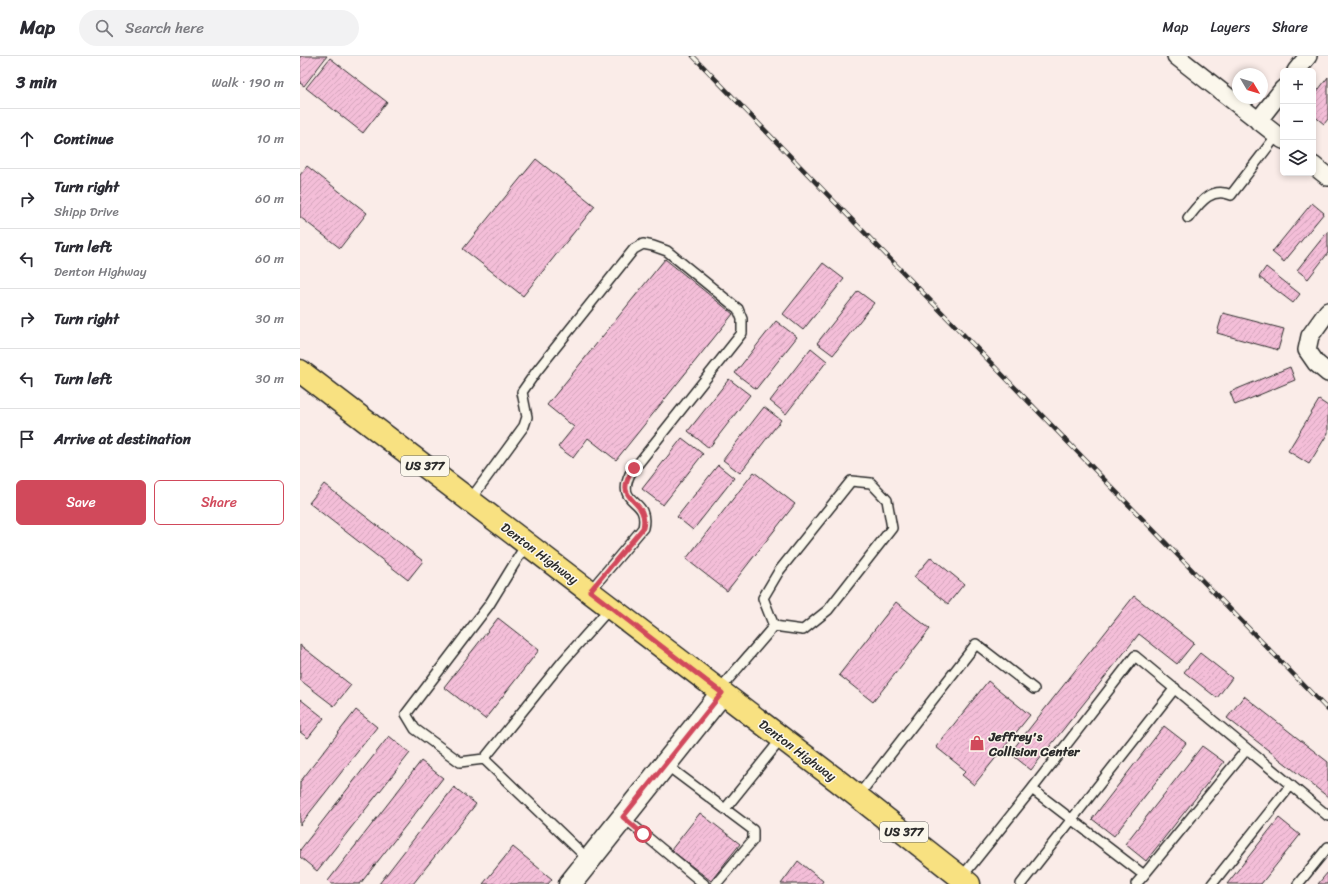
<!DOCTYPE html>
<meta charset="utf-8">
<style>
:root{--surface:#fff;--page:#f2f2f3;--text:#2b2b33;--muted:#7c7c81;--line:#e1e1e2;--accent:#d1495b}
body{margin:0;font-family:Sriracha,sans-serif;background:var(--page);color:var(--text)}
.controls{position:absolute;right:12px;top:12px;display:grid;overflow:hidden;border-radius:6px;box-shadow:0 2px 6px #0003}
.controls button{width:36px;height:36px;display:grid;place-items:center;padding:0;border:0;border-bottom:1px solid var(--line);background:var(--surface);color:var(--text);font:20px sans-serif}
.compass{position:absolute;left:932px;top:12px;width:36px;height:36px;border-radius:50%;background:var(--surface);box-shadow:0 2px 6px #0003;rotate:128deg}
.stop{position:absolute;width:12px;height:12px;margin:-9px;border:3px solid #d1495b;border-radius:50%;background:#fff}
.stop.end{background:#d1495b;border-color:#fff;box-shadow:0 1px 4px #0008}
.list{margin:0;padding:0;list-style:none}
h2{display:flex;justify-content:space-between;align-items:center;height:52px;margin:0;padding:0 16px;font-size:17px}
h2 small{font-size:13px;font-weight:400;color:var(--muted)}
.list li{display:grid;grid-template-columns:26px 1fr auto;gap:12px;align-items:center;box-sizing:border-box;height:60px;padding:0 16px;border-top:1px solid var(--line)}
.list b{display:block;font-size:15px;white-space:nowrap}
.list p{margin:0;font-size:13px;white-space:nowrap;color:var(--muted)}
.list em{font-size:13px;font-style:normal;color:var(--muted)}
.actions{display:flex;gap:8px;padding:12px 16px}
.actions a{flex:1;padding:9px 0;border:1px solid var(--accent);border-radius:6px;text-align:center;font-size:14px;color:var(--accent)}
.actions .main{background:var(--accent);color:#fff}
.icon{flex:none;width:22px;height:22px;fill:none;stroke:currentColor;stroke-width:2;stroke-linecap:round;stroke-linejoin:round}
.map{position:relative;flex:none;width:1028px;height:828px;overflow:hidden}
header{display:flex;align-items:center;gap:24px;box-sizing:border-box;height:56px;padding:0 20px;background:var(--surface);border-bottom:1px solid var(--line)}
header strong{font-size:19px}
nav{display:flex;gap:22px;margin-inline-start:auto;font-size:14px}
.search{width:280px;height:36px;background:var(--page);display:flex;align-items:center;gap:10px;box-sizing:border-box;padding:0 14px;border-radius:22px;color:var(--muted);font-size:15px}
main{display:flex}
aside{flex:1;background:var(--surface)}
.map>svg:first-child{display:block}
.building{fill:url(#building-hatch);stroke:#2b2b2b}
.lines{fill:none;stroke-linecap:round;stroke-linejoin:round}
.service-casing{stroke:#2b2b2b;stroke-width:12}
.minor-casing{stroke:#2b2b2b;stroke-width:20}
.tertiary-casing{stroke:#2b2b2b;stroke-width:25}
.primary-casing{stroke:#2b2b2b;stroke-width:25}
.service{stroke:#fbf7ec;stroke-width:9}
.minor{stroke:#fbf7ec;stroke-width:17}
.tertiary{stroke:#fbf7ec;stroke-width:22}
.primary{stroke:#f8e181;stroke-width:22}
.rail-casing{stroke:#2b2b2b;stroke-width:4.5}
.rail{stroke:#fbf7ec;stroke-width:3;stroke-dasharray:9;stroke-linecap:butt}
.route{stroke:#d1495b;stroke-width:5}
.labels{text-anchor:middle;stroke-width:3;stroke-linejoin:round;paint-order:stroke}
.shield{fill:#fbf7ec;stroke:#696865;stroke-width:1}
.shield-label{font-size:12px;font-weight:bold;fill:#2b2b2b}
.street-label{font-size:13px;fill:#2b2b2b;stroke:#fbf7ec}
.poi-label{font-size:13px;font-weight:bold;fill:#2b2b2b;stroke:#fbf7ec;text-anchor:start}
</style>
<header>
<strong>Map</strong>
<div class="search"><svg class="icon" aria-label="search" viewBox="0 0 24 24"><circle cx="10" cy="10" r="6"/><path d="M15 15l6 6"/></svg>Search here</div>
<nav><a>Map</a><a>Layers</a><a>Share</a></nav>
</header>
<main>
<aside>
<h2>3 min<small>Walk · 190 m</small></h2>
<ul class="list">
<li><svg class="icon" aria-label="ahead" viewBox="0 0 24 24"><path d="M12 20V5M6 11l6-6 6 6"/></svg><div><b>Continue</b></div><em>10 m</em></li>
<li><svg class="icon" aria-label="right" viewBox="0 0 24 24"><path d="M7 20v-9h11M14 6l5 5-5 5"/></svg><div><b>Turn right</b><p>Shipp Drive</p></div><em>60 m</em></li>
<li><svg class="icon" aria-label="left" viewBox="0 0 24 24"><path d="M17 20v-9H6M10 6l-5 5 5 5"/></svg><div><b>Turn left</b><p>Denton Highway</p></div><em>60 m</em></li>
<li><svg class="icon" aria-label="right" viewBox="0 0 24 24"><path d="M7 20v-9h11M14 6l5 5-5 5"/></svg><div><b>Turn right</b></div><em>30 m</em></li>
<li><svg class="icon" aria-label="left" viewBox="0 0 24 24"><path d="M17 20v-9H6M10 6l-5 5 5 5"/></svg><div><b>Turn left</b></div><em>30 m</em></li>
<li><svg class="icon" aria-label="arrive" viewBox="0 0 24 24"><path d="M6 21V4h12l-3 4 3 4H6"/></svg><div><b>Arrive at destination</b></div></li>
</ul>
<div class="actions"><a class="main">Save</a><a>Share</a></div>
</aside>
<div class="map">
<svg width="1028" height="828" viewBox="0 0 1028 828">
<defs>
<pattern id="building-hatch" width="6" height="6" patternUnits="userSpaceOnUse"><rect width="6" height="6" fill="#f4bed8"/><path d="M-1 1l2-2M0 6l6-6M5 7l2-2" fill="none" stroke="#d1a3ba"/></pattern>
</defs>
<rect width="100%" height="100%" fill="#faece8"/>
<filter id="ink" filterUnits="userSpaceOnUse"><feTurbulence type="fractalNoise" baseFrequency=".025" numOctaves="2"/><feDisplacementMap in="SourceGraphic" scale="8" xChannelSelector="R" yChannelSelector="G"/><feConvolveMatrix kernelMatrix="1 2 1 2 8 2 1 2 1" color-interpolation-filters="sRGB"/></filter>
<g filter="url(#ink)">
<path class="building" d="M 0,0 L 27,0 L 4,30 L 0,27 Z
M 30,2 L 87,46 L 63,77 L 6,32 Z
M 1028,21 L 1028,63 L 1024,68 L 1013,59 L 1013,41 Z
M 236,103 L 295,150 L 223,240 L 163,193 Z
M 7,110 L 67,157 L 40,192 L 0,161 L 0,119 Z
M 1012,147 L 1024,157 L 984,206 L 972,196 Z
M 1028,175 L 1028,197 L 1008,223 L 997,214 Z
M 365,203 L 433,258 L 316,404 L 288,382 L 273,402 L 258,391 L 274,371 L 247,349 Z
M 523,207 L 544,223 L 503,274 L 483,258 Z
M 966,211 L 1000,238 L 993,247 L 959,221 Z
M 558,235 L 574,247 L 533,299 L 517,287 Z
M 923,257 L 984,273 L 978,294 L 917,277 Z
M 476,265 L 497,281 L 456,333 L 435,317 Z
M 511,292 L 527,305 L 486,358 L 470,345 Z
M 990,311 L 995,324 L 935,349 L 930,336 Z
M 429,323 L 450,339 L 409,392 L 388,375 Z
M 1019,344 L 1028,350 L 1028,377 L 1009,408 L 988,395 Z
M 464,351 L 481,364 L 440,417 L 423,404 Z
M 382,382 L 403,398 L 363,449 L 342,433 Z
M 418,409 L 434,422 L 393,474 L 377,461 Z
M 454,416 L 495,448 L 427,535 L 386,503 Z
M 24,428 L 123,505 L 108,524 L 9,447 Z
M 631,501 L 664,528 L 648,548 L 614,521 Z
M 834,540 L 894,587 L 877,608 L 839,578 L 731,714 L 710,697 Z
M 596,546 L 630,573 L 573,646 L 539,619 Z
M 198,562 L 239,594 L 185,663 L 144,631 Z
M 0,589 L 51,629 L 34,650 L 0,624 Z
M 900,597 L 932,622 L 917,642 L 884,616 Z
M 688,625 L 730,659 L 674,729 L 662,719 L 666,715 L 636,691 Z
M 944,640 L 1028,706 L 1028,741 L 927,662 Z
M 0,643 L 24,662 L 8,682 L 0,676 Z
M 56,654 L 77,671 L 0,769 L 0,726 Z
M 864,670 L 886,687 L 814,780 L 792,763 Z
M 89,680 L 110,697 L 17,815 L 0,801 L 0,794 Z
M 902,690 L 924,706 L 846,805 L 825,788 Z
M 121,705 L 143,722 L 60,828 L 31,828 L 28,825 Z
M 154,731 L 176,748 L 113,828 L 79,828 Z
M 400,757 L 440,788 L 411,825 L 371,794 Z
M 979,762 L 1000,779 L 961,828 L 927,828 Z
M 213,791 L 252,823 L 248,828 L 183,828 Z
M 498,805 L 523,825 L 521,828 L 481,828 Z
M 1028,816 L 1028,828 L 1018,828 Z"/>
<g class="lines">
<g class="service-casing">
<path id="service" d="M 888,162 C 899,148 911,130 931,139 L 977,79
M 551,425 L 571,427 L 587,444 L 592,472 L 528,554 L 503,574 L 474,570 L 463,542 L 479,515 Z
M 170,444 L 224,370 L 227,361 L 222,336 L 236,316 L 334,193 L 343,188 L 353,190 L 367,195 L 438,253 L 442,263 L 442,277 L 330,418 C 315,451 350,440 343,472 L 290,535
M 227,487 L 189,549 L 106,658 L 115,673 L 160,706 L 184,703 L 263,605 L 311,551
M 419,634 L 474,570
M 184,703 L 289,804
M 365,708 L 425,753 L 482,682
M 558,740 L 676,588 L 734,633
M 323,761 L 404,828
M 844,819 L 947,693
M 661,822 L 732,733
M 416,828 L 453,784 L 453,774 L 425,753
M 721,828 L 875,632
M 836,828 L 844,819 L 732,733 L 835,600 L 1028,760
M 912,828 L 991,729
M 998,828 L 1028,791"/>
</g>
<g class="minor-casing">
<path id="minor" d="M 876,0 L 983,84
M 996,15 L 1008,0
M 958,65 L 983,33
M 1013,109 L 1028,121
M 1028,255 L 1010,280 L 1007,294 L 1016,307 L 1028,317"/>
</g>
<g class="tertiary-casing">
<path id="tertiary" d="M 270,828 L 422,637"/>
</g>
<g class="primary-casing">
<path id="primary" d="M 0,315 L 538,725 L 669,828"/>
</g>
<use href="#service" class="service"/>
<use href="#minor" class="minor"/>
<use href="#tertiary" class="tertiary"/>
<use href="#primary" class="primary"/>
<g class="rail-casing">
<path id="rail" d="M 393,0 L 1028,654"/>
</g>
<use href="#rail" class="rail"/>
</g>
</g>
<g class="lines" filter="url(#ink)">
<path class="route" d="M 334,412 C 309,448 350,440 343,472 L 290,535 L 422,637 L 323,761 L 343,778"/>
</g>
<defs>
<g id="shop-bare" transform="scale(1.2)"><path d="M-5-2.5h2.3a2.7 3.5 0 0 1 5.4 0H5L5.5 6h-11ZM-1.5-2.5h3a1.5 2.3 0 0 0-3 0Z" fill="#d1495b" stroke="#fbf7ec" stroke-width="2.5" paint-order="stroke"/></g>
</defs>
<g fill-rule="evenodd">
<use href="#shop-bare" x="677" y="687"/>
</g>
<g class="labels">
<g class="shield">
<rect x="101" y="400" width="48" height="20" rx="3"/>
<rect x="580" y="766" width="48" height="20" rx="3"/>
</g>
<g class="shield-label">
<text x="125" y="414">US 377</text>
<text x="604" y="780">US 377</text>
</g>
<g class="street-label">
<text transform="translate(240 497) rotate(37)" y="5">Denton Highway</text>
<text transform="translate(498 694) rotate(37)" y="5">Denton Highway</text>
</g>
<g class="poi-label">
<text x="689" y="685">Jeffrey's<tspan x="689" dy="15">Collision Center</tspan></text>
</g>
</g>
</svg>
<div class="controls">
<button>+</button>
<button>−</button>
<button><svg class="icon" aria-label="layers" viewBox="0 0 24 24"><path d="M12 4l9 5-9 5-9-5zM3 14l9 5 9-5"/></svg></button>
</div>
<svg class="compass" viewBox="-18 -18 36 36"><path d="M0-13l5 13h-10z" fill="#e53935"/><path d="M0 13l5-13h-10z" fill="#7c7c81"/></svg>
<div class="stop" style="left:343px;top:778px"></div>
<div class="stop end" style="left:334px;top:412px"></div>
</div>
</main>
